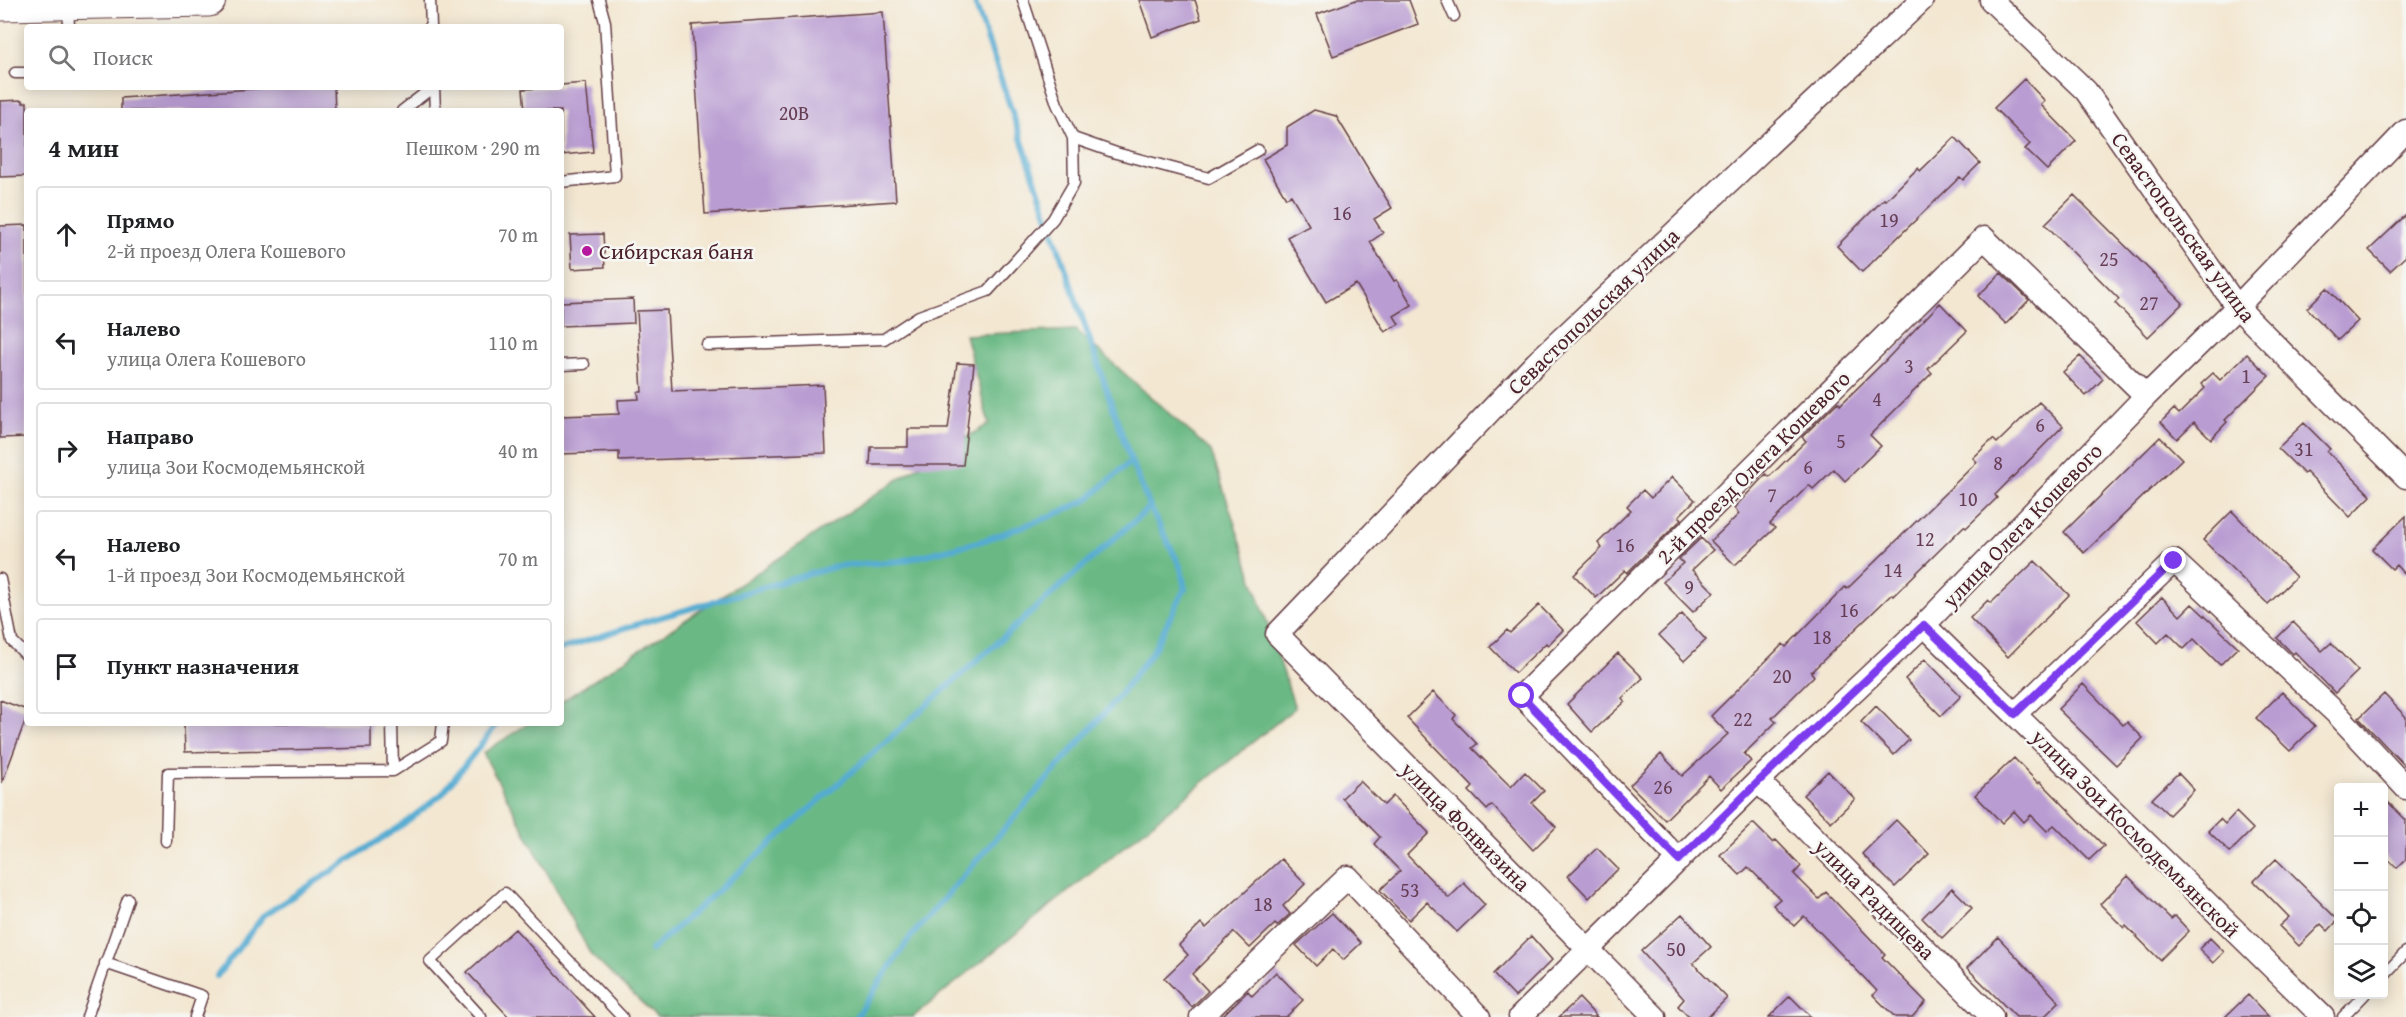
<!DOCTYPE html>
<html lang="ru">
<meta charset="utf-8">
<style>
:root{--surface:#fff;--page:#f6f6f6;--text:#202124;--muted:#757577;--line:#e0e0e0}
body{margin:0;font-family:"Gentium Book Plus",serif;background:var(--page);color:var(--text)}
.controls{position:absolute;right:18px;bottom:18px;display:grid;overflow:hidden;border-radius:6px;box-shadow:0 3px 15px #0003}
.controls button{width:54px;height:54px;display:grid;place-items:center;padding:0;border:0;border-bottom:2px solid var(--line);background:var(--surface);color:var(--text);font:30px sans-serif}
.stop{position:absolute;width:18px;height:18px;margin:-14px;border:4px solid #7c3aed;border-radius:50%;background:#fff}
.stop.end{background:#7c3aed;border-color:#fff;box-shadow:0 2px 6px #0008}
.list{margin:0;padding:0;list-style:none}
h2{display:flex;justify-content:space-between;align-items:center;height:78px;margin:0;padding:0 24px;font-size:26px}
h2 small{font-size:20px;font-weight:400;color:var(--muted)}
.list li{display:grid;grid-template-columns:39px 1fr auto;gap:18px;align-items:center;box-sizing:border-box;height:96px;margin:0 12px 12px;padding:0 12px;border:2px solid var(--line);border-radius:6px}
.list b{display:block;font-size:22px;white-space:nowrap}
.list p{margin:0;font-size:20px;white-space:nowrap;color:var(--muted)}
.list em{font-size:20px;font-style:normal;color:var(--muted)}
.icon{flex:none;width:33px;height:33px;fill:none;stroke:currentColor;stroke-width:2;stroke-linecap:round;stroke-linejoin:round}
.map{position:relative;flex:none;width:2406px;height:1017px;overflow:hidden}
.search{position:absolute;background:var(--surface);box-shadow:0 3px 15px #0003;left:24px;top:24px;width:540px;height:66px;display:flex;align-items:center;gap:15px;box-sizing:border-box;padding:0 21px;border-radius:6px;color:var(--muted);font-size:22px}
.panel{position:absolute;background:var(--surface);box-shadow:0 3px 15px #0003;left:24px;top:108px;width:540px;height:618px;border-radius:6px}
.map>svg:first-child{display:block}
.forest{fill:#6ab984;stroke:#5a6c58;stroke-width:1.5}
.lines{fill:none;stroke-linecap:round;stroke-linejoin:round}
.stream{stroke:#54abd1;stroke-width:6}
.building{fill:#b99cd2}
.lane-casing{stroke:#633d44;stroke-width:13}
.street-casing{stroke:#633d44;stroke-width:25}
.primary-casing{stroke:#633d44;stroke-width:35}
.lane{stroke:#fff;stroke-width:10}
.street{stroke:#fff;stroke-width:22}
.primary{stroke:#fff;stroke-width:33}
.route{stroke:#7c3aed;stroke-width:8}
.poi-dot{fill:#b5179e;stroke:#f6f6f2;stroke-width:2}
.labels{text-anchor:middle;stroke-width:5;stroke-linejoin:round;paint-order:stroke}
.number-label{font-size:20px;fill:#663e55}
.street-label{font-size:22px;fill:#4a1f2b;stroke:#f6f6f2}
.poi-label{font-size:22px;fill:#4a1f2b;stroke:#f6f6f2;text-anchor:start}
</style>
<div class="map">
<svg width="2406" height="1017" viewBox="0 0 2406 1017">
<rect width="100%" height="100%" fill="#f6f6f2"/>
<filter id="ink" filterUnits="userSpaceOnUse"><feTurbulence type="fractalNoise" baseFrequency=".0167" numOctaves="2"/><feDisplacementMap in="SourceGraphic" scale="12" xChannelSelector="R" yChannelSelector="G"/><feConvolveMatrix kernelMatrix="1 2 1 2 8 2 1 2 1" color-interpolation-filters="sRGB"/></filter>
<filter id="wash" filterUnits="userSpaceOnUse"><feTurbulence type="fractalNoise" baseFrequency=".008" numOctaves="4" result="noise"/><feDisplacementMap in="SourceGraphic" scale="24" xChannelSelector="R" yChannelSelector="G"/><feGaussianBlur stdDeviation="1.35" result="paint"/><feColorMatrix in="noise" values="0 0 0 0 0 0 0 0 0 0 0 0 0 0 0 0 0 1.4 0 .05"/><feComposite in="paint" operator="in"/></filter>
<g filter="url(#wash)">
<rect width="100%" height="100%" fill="#f3e7d1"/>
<path class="forest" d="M 1076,330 L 1211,451 L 1295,708 L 913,1017 L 657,1017 L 591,955 L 483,753 L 529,723 L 561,723 L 561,702 L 917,467 L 989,424 L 965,335 Z"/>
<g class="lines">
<path class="stream" d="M 974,0 L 1131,461 L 1150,507 L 1181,568 L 1185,590
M 561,649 L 644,622 L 837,566 L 901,561 L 982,541 L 1049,517 L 1087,500 L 1131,461
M 651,950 L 1150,507
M 217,976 L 264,915 L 401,826 L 442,794 L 498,723
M 856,1017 L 909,939 L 1115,701 L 1153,651 L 1185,588"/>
</g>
<g id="blocks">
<path class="building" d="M 1139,0 L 1195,0 L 1201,19 L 1152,37 Z
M 1356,0 L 1409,0 L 1418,24 L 1333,56 L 1317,14 Z
M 883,12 L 896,201 L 705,214 L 692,25 Z
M 2024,79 L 2045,101 L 2041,105 L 2076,141 L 2047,170 L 2025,149 L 2030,144 L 1994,108 Z
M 586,83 L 593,152 L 561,155 L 561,111 L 525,111 L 523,89 L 561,87 L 561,85 Z
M 281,87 L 334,87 L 335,111 L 121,111 L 121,98 Z
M 23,100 L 23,103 L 27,102 L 27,176 L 0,177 L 0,101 Z
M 1314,110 L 1336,116 L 1392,208 L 1374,219 L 1383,233 L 1370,242 L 1394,281 L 1397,280 L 1412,305 L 1394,316 L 1399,324 L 1385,332 L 1356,284 L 1326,302 L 1287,237 L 1309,225 L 1291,195 L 1286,198 L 1263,159 L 1287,145 L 1287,127 Z
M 1955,137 L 1980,163 L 1963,180 L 1960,177 L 1862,272 L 1837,246 L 1884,199 L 1886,200 L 1918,168 L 1920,171 Z
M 2074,195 L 2183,303 L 2148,337 L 2115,303 L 2119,299 L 2045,224 Z
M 2406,215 L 2406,256 L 2390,271 L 2369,250 Z
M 27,225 L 27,437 L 0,438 L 0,226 Z
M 603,234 L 605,267 L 572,269 L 570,235 Z
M 2001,273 L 2029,300 L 2006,324 L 1978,296 Z
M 2327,288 L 2358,321 L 2338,340 L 2307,308 Z
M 633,299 L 634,323 L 561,326 L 561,302 Z
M 1940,303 L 1967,331 L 1928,369 L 1932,373 L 1870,435 L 1881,446 L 1845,481 L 1834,469 L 1813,489 L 1809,485 L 1770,524 L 1775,528 L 1735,565 L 1711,541 L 1739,514 L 1734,508 L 1766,474 L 1769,477 L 1806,441 L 1802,437 L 1838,402 L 1840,405 L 1886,360 Z
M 667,310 L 672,391 L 823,385 L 826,453 L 619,461 L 619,452 L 561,454 L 561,416 L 619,414 L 618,400 L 639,399 L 638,392 L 642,392 L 637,311 Z
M 2247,354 L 2269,376 L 2225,420 L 2227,422 L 2211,439 L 2194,422 L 2177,439 L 2161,422 L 2174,409 L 2179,414 L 2205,388 L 2201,384 L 2213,373 L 2220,380 Z
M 2080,356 L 2103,379 L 2086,396 L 2063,372 Z
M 957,363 L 974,364 L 963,465 L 870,465 L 871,447 L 908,447 L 908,429 L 948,429 Z
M 2039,402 L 2063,426 L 1995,495 L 1997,498 L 1966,528 L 1964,526 L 1893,596 L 1892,594 L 1811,672 L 1814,676 L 1772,718 L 1776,722 L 1744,754 L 1751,761 L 1721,789 L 1709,776 L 1665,820 L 1630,785 L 1661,754 L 1682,776 L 1728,734 L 1711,716 L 1783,644 L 1786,647 L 1845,587 L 1847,589 L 1977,462 L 1973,458 L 1993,439 L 1997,443 Z
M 2304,423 L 2330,449 L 2327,451 L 2371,496 L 2350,517 L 2306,472 L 2304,474 L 2278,448 Z
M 2160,437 L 2182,459 L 2084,553 L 2064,532 Z
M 1672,477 L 1695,500 L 1679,516 L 1682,519 L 1646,554 L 1627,573 L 1625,570 L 1596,598 L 1574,575 L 1602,548 L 1598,543 L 1631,510 L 1627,506 L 1643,490 L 1651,498 Z
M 2232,511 L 2296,577 L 2268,604 L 2203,540 Z
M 2406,516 L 2406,576 L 2396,565 L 2392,569 L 2372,549 Z
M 1701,538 L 1713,550 L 1692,570 L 1714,592 L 1693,612 L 1663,582 L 1683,563 L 1679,559 Z
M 2035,561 L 2069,595 L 2008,657 L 1970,618 L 1988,600 L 1991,603 Z
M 2162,597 L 2180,616 L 2192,604 L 2238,647 L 2220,665 L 2194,639 L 2184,649 L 2168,633 L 2158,643 L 2137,621 Z
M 1539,605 L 1563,630 L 1548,645 L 1546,643 L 1515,673 L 1490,647 L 1507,630 L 1510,633 Z
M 1682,614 L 1706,640 L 1684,661 L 1659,635 Z
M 2293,622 L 2322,651 L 2331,643 L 2358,671 L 2335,693 L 2295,652 L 2293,654 L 2277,638 Z
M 1618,653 L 1643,678 L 1622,698 L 1625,702 L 1592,732 L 1567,704 Z
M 1925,659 L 1961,696 L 1941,716 L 1905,679 Z
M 2083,684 L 2123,725 L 2127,722 L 2143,738 L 2116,765 L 2058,709 Z
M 1433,692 L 1456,715 L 1453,719 L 1477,744 L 1472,748 L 1511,787 L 1525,772 L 1544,791 L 1532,803 L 1556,827 L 1533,850 L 1492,805 L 1487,810 L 1469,791 L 1473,787 L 1407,718 Z
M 2282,692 L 2315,726 L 2290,751 L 2256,718 Z
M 2384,694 L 2406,717 L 2406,767 L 2359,718 Z
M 0,700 L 27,710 L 27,716 L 2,783 Z
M 1876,706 L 1909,740 L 1894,755 L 1861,722 Z
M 184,723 L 371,723 L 371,748 L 185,752 Z
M 2014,758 L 2038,783 L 2040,781 L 2104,846 L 2089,860 L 2054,825 L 2047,831 L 2031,815 L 2024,822 L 2014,811 L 2002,823 L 1975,795 Z
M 1828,771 L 1855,799 L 1831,822 L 1803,795 Z
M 2178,773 L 2194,790 L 2169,815 L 2152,799 Z
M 1360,781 L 1384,805 L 1393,796 L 1429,833 L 1407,855 L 1449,898 L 1464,883 L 1485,905 L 1457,932 L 1427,902 L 1409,920 L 1380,890 L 1400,871 L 1374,844 L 1380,837 L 1342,798 Z
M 2384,798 L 2406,820 L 2406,859 L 2397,868 L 2384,855 Z
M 2236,812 L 2253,829 L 2230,852 L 2208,831 L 2220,819 L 2225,824 Z
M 1896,820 L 1929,854 L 1895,887 L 1862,854 Z
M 1753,823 L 1773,843 L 1776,840 L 1801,866 L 1794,874 L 1819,899 L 1826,892 L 1885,954 L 1882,957 L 1926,1002 L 1912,1017 L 1895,1017 L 1873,995 L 1877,991 L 1804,916 L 1794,926 L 1773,905 L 1780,899 L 1748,867 L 1740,875 L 1720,855 Z
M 1597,848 L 1618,869 L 1589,898 L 1568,876 Z
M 1281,859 L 1305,884 L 1283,906 L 1290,914 L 1277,926 L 1275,924 L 1250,948 L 1234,932 L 1192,974 L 1208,991 L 1192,1007 L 1164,978 L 1188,955 L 1179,945 L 1201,923 L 1206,928 Z
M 2276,859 L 2338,920 L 2328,931 L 2321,924 L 2299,946 L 2279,926 L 2289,917 L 2254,881 Z
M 2128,876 L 2171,919 L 2175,916 L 2189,931 L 2160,960 L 2126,926 L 2124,928 L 2100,904 Z
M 1952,888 L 1972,908 L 1942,938 L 1922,918 Z
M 1332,913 L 1361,943 L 1343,960 L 1333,949 L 1316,966 L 1296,945 Z
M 1682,914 L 1711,947 L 1693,963 L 1727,998 L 1708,1017 L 1689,1017 L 1678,1006 L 1684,999 L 1641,951 Z
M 515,929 L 595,1017 L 509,1017 L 467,972 Z
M 1531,936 L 1552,960 L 1515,997 L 1493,974 Z
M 1998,937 L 2059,1002 L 2044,1017 L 2016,1017 L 1967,968 Z
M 2210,938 L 2224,952 L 2213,963 L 2199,949 Z
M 1276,972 L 1303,1000 L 1286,1017 L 1221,1017 L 1248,991 L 1252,996 Z
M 2248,995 L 2269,1017 L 2225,1017 Z
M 1790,996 L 1811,1017 L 1769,1017 Z
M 1579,998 L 1597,1017 L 1559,1017 Z"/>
</g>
</g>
<g filter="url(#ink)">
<use href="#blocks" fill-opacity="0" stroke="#633d44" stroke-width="1.5"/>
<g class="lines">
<g class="lane-casing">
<path id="lane" d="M 430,0 L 431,27
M 1447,0 L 1454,16
M 68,6 L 69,27
M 15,73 L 27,73
M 434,87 L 435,111
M 402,111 L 433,87
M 1073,138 L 1116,153 L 1209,178 L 1258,150
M 561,182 L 615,176 L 605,22 L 599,0
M 707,345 L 884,339 L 919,316 L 988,291 L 1009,268 L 1053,219 L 1074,183 L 1073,138 L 1057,104 L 1023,0
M 561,365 L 584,364
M 0,579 L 12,641 L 27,656
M 393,771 L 441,741 L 443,723
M 166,841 L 168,773 L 393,771 L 392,723
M 105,963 L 202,996 L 195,1017
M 2384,975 L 2406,952
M 87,1017 L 128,899
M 481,1017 L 430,961 L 505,893 L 622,1017
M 2343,1017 L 2365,994"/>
</g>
<g class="street-casing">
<path id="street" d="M 1991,0 L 2086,91 L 2237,307 L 2406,477
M 1924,625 L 2323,1017
M 2015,714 L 2174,561 L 2337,714 L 2406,788
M 1758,781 L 1992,1017
M 1679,860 L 1522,696 L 1984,238 L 2146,396
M 1201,1017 L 1348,877 L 1479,1017
M 1520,1017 L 1758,781 L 1924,625 L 2146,396 L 2237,307 L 2406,131
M 1655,1017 L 1277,634 L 1536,363 L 1922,0"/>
</g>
<g class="primary-casing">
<path id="primary" d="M 0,4 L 209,0"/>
</g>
<use href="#lane" class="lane"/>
<use href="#street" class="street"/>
<use href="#primary" class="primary"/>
</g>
</g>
<g class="lines" filter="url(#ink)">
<path class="route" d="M 1522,696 L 1679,860 L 1758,782 L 1924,625 L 2015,714 L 2174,561"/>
</g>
<circle class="poi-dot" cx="587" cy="251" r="6"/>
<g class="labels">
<g class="number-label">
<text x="794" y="120">20В</text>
<text x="1342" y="220">16</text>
<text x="1889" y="227">19</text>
<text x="2109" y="266">25</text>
<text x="2149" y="310">27</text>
<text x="1909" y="373">3</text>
<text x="2246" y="383">1</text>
<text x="1877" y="406">4</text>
<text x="2040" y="432">6</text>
<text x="1841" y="448">5</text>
<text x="2304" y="456">31</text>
<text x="1998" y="470">8</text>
<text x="1808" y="474">6</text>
<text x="1772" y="502">7</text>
<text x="1968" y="506">10</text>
<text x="1925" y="546">12</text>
<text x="1625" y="552">16</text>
<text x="1893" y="577">14</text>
<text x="1689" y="594">9</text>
<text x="1849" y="617">16</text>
<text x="1822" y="644">18</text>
<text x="1782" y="683">20</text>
<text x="1743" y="726">22</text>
<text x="1663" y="794">26</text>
<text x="1410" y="897">53</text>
<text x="1263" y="911">18</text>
<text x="1676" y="956">50</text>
</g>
<g class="street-label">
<text transform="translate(2184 227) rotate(54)" y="8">Севастопольская улица</text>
<text transform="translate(1593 311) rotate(-44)" y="8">Севастопольская улица</text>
<text transform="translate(1753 467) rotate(-45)" y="8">2-й проезд Олега Кошевого</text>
<text transform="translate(2022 525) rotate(-46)" y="8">улица Олега Кошевого</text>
<text transform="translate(1466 826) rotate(45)" y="8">улица Фонвизина</text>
<text transform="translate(2136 833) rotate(45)" y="8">улица Зои Космодемьянской</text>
<text transform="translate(1875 899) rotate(45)" y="8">улица Радищева</text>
</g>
<g class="poi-label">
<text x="599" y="259">Сибирская баня</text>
</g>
</g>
</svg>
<div class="controls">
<button>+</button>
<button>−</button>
<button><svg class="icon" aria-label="locate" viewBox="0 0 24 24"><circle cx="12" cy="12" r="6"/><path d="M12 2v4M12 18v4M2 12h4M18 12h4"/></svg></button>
<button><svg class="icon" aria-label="layers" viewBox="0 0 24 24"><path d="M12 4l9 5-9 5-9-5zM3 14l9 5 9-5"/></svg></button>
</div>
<div class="stop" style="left:1522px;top:696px"></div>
<div class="stop end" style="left:2174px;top:561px"></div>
<div class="search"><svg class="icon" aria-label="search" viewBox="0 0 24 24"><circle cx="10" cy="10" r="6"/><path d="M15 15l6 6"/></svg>Поиск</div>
<section class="panel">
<h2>4 мин<small>Пешком · 290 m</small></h2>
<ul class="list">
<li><svg class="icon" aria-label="ahead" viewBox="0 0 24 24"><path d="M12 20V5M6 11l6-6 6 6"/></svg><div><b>Прямо</b><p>2-й проезд Олега Кошевого</p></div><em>70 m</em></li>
<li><svg class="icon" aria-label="left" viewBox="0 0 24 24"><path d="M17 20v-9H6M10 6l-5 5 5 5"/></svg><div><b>Налево</b><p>улица Олега Кошевого</p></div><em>110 m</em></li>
<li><svg class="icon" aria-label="right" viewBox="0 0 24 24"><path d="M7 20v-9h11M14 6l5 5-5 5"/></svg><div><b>Направо</b><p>улица Зои Космодемьянской</p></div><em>40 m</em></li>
<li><svg class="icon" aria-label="left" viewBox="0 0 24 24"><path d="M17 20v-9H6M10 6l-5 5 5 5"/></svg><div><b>Налево</b><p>1-й проезд Зои Космодемьянской</p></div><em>70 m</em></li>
<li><svg class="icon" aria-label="arrive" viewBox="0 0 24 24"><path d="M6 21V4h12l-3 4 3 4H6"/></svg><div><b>Пункт назначения</b></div></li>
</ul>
</section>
</div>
